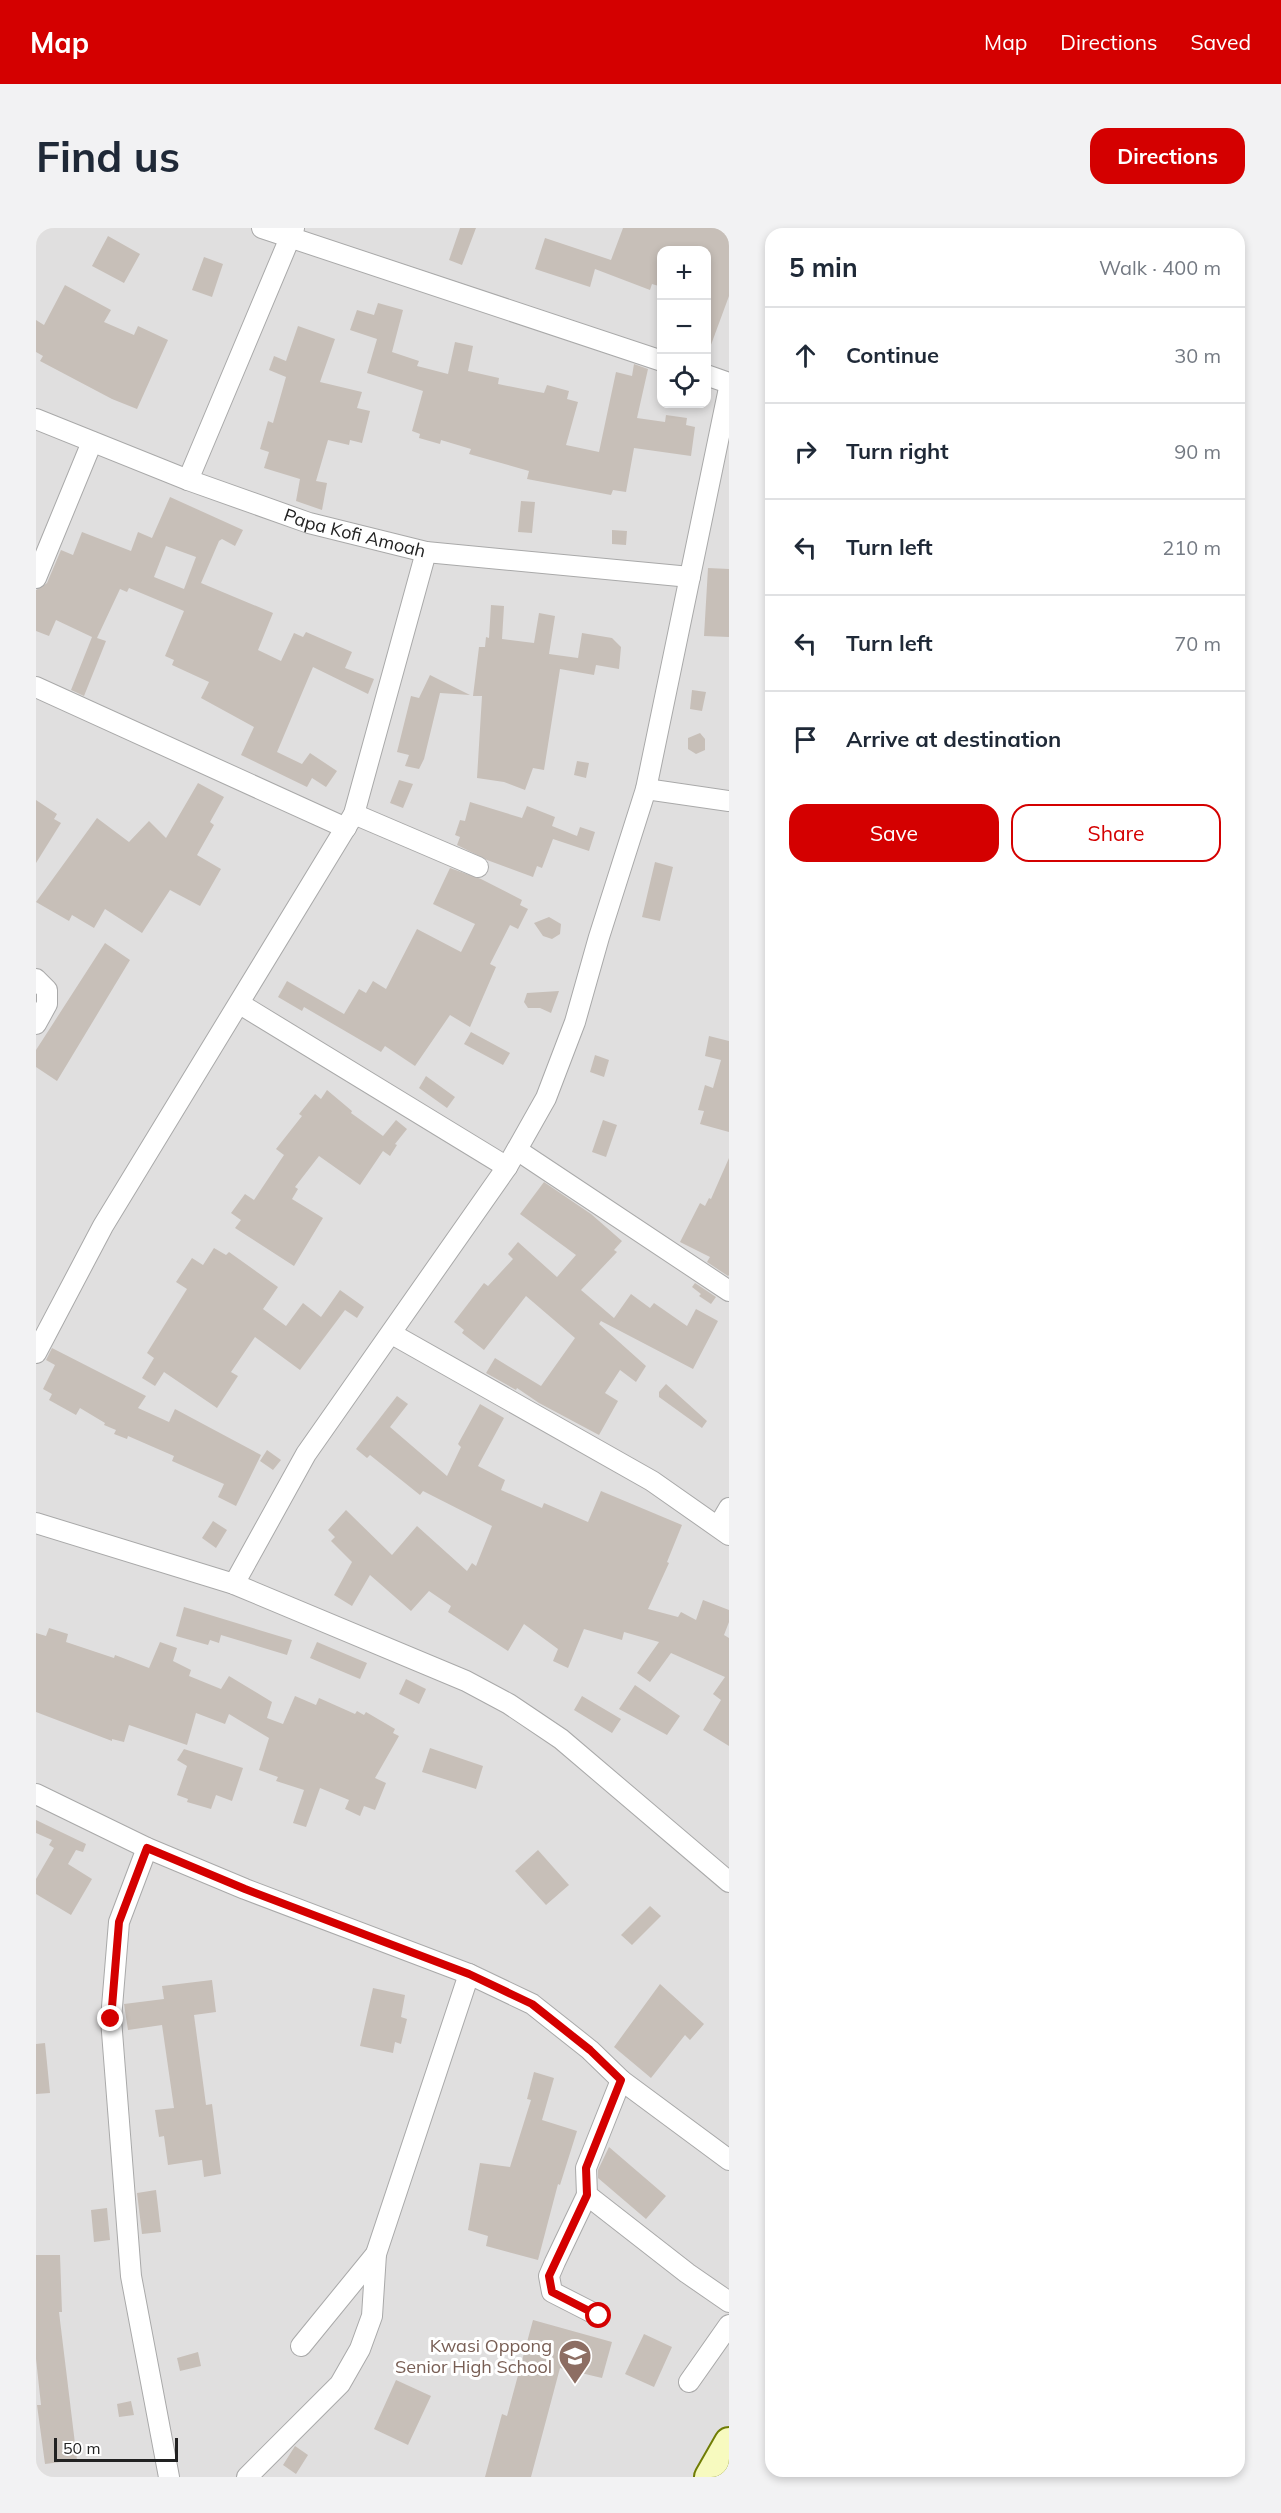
<!DOCTYPE html>
<meta charset="utf-8">
<style>
:root{--surface:#fff;--page:#f2f2f3;--text:#1f2937;--muted:#747a83;--line:#e0e1e3;--accent:#d40000}
body{margin:0;font-family:Mulish,sans-serif;background:var(--page);color:var(--text)}
.controls{position:absolute;right:18px;top:18px;display:grid;overflow:hidden;border-radius:12px;box-shadow:0 3px 9px #0003}
.controls button{width:54px;height:54px;display:grid;place-items:center;padding:0;border:0;border-bottom:2px solid var(--line);background:var(--surface);color:var(--text);font:30px sans-serif}
.scale{position:absolute;left:18px;bottom:15px;width:124px;box-sizing:border-box;padding-left:6px;border:3px solid #222;border-top:0;font-size:16px;line-height:21px;white-space:nowrap;color:#222;-webkit-text-stroke:4px #fff;paint-order:stroke}
.stop{position:absolute;width:18px;height:18px;margin:-14px;border:4px solid #d40000;border-radius:50%;background:#fff}
.stop.end{background:#d40000;border-color:#fff;box-shadow:0 2px 6px #0008}
.list{margin:0;padding:0;list-style:none}
h2{display:flex;justify-content:space-between;align-items:center;height:78px;margin:0;padding:0 24px;font-size:26px}
h2 small{font-size:20px;font-weight:400;color:var(--muted)}
.list li{display:grid;grid-template-columns:39px 1fr auto;gap:18px;align-items:center;box-sizing:border-box;height:96px;padding:0 24px;border-top:2px solid var(--line)}
.list b{display:block;font-size:22px;white-space:nowrap}
.list em{font-size:20px;font-style:normal;color:var(--muted)}
.actions{display:flex;gap:12px;padding:18px 24px}
.actions a{flex:1;padding:14px 0;border:2px solid var(--accent);border-radius:18px;text-align:center;font-size:21px;color:var(--accent)}
.actions .main{background:var(--accent);color:#fff}
.icon{flex:none;width:33px;height:33px;fill:none;stroke:currentColor;stroke-width:2;stroke-linecap:round;stroke-linejoin:round}
.map{position:relative;flex:none;width:693px;height:2249px;overflow:hidden;border-radius:18px}
header{display:flex;align-items:center;gap:36px;box-sizing:border-box;height:84px;padding:0 30px;background:var(--accent);color:#fff}
header strong{font-size:28px}
nav{display:flex;gap:33px;margin-inline-start:auto;font-size:21px}
.intro{display:flex;align-items:center;justify-content:space-between;box-sizing:border-box;height:144px;padding:0 36px}
h1{margin:0;font-size:42px}
.button{padding:15px 27px;border-radius:18px;background:var(--accent);color:#fff;font-size:21px;font-weight:700}
main{display:flex;gap:36px;padding:0 36px}
aside{flex:1;background:var(--surface);border-radius:18px;box-shadow:0 3px 9px #0003}
.map>svg:first-child{display:block}
.residential{fill:#e0dfdf;fill-rule:evenodd}
.building{fill:#c7bfb8;fill-rule:evenodd}
.lines{fill:none;stroke-linecap:round;stroke-linejoin:round}
.street-casing{stroke:#a9a9a9;stroke-width:22}
.secondary-casing{stroke:#707d05;stroke-width:32}
.street{stroke:#fff;stroke-width:20}
.secondary{stroke:#f7fabf;stroke-width:28}
.route{stroke:#d40000;stroke-width:8}
.labels{text-anchor:middle;stroke-width:6;stroke-linejoin:round;paint-order:stroke}
.street-label{font-size:18px;fill:#222;stroke:#fff}
.education-label{font-size:18px;fill:#785e54;stroke:#fff;text-anchor:end}
</style>
<header>
<strong>Map</strong>
<nav><a>Map</a><a>Directions</a><a>Saved</a></nav>
</header>
<div class="intro"><h1>Find us</h1><a class="button">Directions</a></div>
<main>
<div class="map">
<svg width="693" height="2249" viewBox="0 0 693 2249">
<rect width="100%" height="100%" fill="#f2efe9"/>
<path class="residential" d="M 0,0 L 693,0 L 693,2249 L 0,2249 ZM 626,22 L 670,22 L 670,176 L 626,176 Z"/>
<path class="building" d="M 424,0 L 440,0 L 426,37 L 413,32 Z
M 587,0 L 693,0 L 693,68 L 672,125 L 670,22 L 626,22 L 626,59 L 616,56 L 614,62 L 559,41 L 554,59 L 499,41 L 509,10 L 575,32 Z
M 72,8 L 104,26 L 88,55 L 56,38 Z
M 168,29 L 187,36 L 176,69 L 156,62 Z
M 29,57 L 75,82 L 68,94 L 98,107 L 102,98 L 132,112 L 101,181 L 76,171 L 4,133 L 7,128 L 0,124 L 0,92 L 8,97 Z
M 342,75 L 367,82 L 356,124 L 383,133 L 381,138 L 412,146 L 419,114 L 437,118 L 432,143 L 463,150 L 462,156 L 492,162 L 508,165 L 511,157 L 533,163 L 531,171 L 542,174 L 530,217 L 563,224 L 580,144 L 596,148 L 598,136 L 612,141 L 601,190 L 629,194 L 630,187 L 651,190 L 650,197 L 659,199 L 655,228 L 598,220 L 590,264 L 577,262 L 575,267 L 491,251 L 493,243 L 433,226 L 435,221 L 405,212 L 404,216 L 383,210 L 384,206 L 376,203 L 387,163 L 331,145 L 341,111 L 314,102 L 321,82 L 338,87 Z
M 262,98 L 299,111 L 284,154 L 326,164 L 321,180 L 334,183 L 326,215 L 314,212 L 313,217 L 292,212 L 280,253 L 291,255 L 286,282 L 260,273 L 264,251 L 228,240 L 233,224 L 224,221 L 232,193 L 237,195 L 250,149 L 233,142 L 238,128 L 250,133 Z
M 134,269 L 207,302 L 199,318 L 186,311 L 183,313 L 165,355 L 237,385 L 222,422 L 245,433 L 258,405 L 267,409 L 270,404 L 316,424 L 309,440 L 338,451 L 332,466 L 277,439 L 241,524 L 266,536 L 274,525 L 301,543 L 290,559 L 276,550 L 271,559 L 205,527 L 218,499 L 165,470 L 173,454 L 136,437 L 138,432 L 129,428 L 148,383 L 93,360 L 91,364 L 84,361 L 61,410 L 70,413 L 48,468 L 35,462 L 56,409 L 20,392 L 13,408 L 0,403 L 0,362 L 11,355 L 25,322 L 37,327 L 46,304 L 95,323 L 102,304 L 116,310 ZM 130,318 L 160,329 L 148,361 L 118,349 Z
M 485,273 L 499,274 L 496,305 L 482,304 Z
M 576,302 L 591,303 L 590,317 L 576,316 Z
M 672,340 L 693,341 L 693,409 L 668,408 Z
M 455,377 L 468,378 L 466,411 L 498,415 L 503,385 L 519,388 L 513,426 L 542,430 L 546,405 L 576,410 L 585,419 L 583,441 L 560,437 L 558,447 L 524,441 L 508,542 L 497,540 L 489,562 L 468,554 L 441,550 L 446,468 L 437,468 L 443,419 L 449,419 L 450,409 L 453,410 Z
M 394,447 L 434,467 L 404,465 L 388,531 L 383,541 L 369,538 L 373,527 L 361,524 L 375,468 L 383,470 Z
M 656,462 L 670,464 L 666,483 L 654,481 Z
M 664,505 L 669,511 L 669,522 L 660,526 L 652,521 L 652,510 Z
M 541,533 L 553,535 L 550,550 L 538,547 Z
M 363,552 L 377,556 L 367,580 L 354,575 Z
M 162,555 L 188,569 L 174,594 L 178,597 L 161,627 L 185,641 L 164,678 L 134,662 L 106,705 L 69,681 L 58,700 L 36,687 L 33,693 L 0,674 L 61,590 L 93,614 L 113,593 L 130,610 Z
M 0,572 L 21,586 L 18,591 L 25,595 L 0,635 Z
M 434,574 L 486,590 L 491,578 L 519,589 L 516,598 L 541,608 L 544,599 L 559,604 L 553,623 L 517,611 L 506,640 L 501,638 L 497,649 L 451,632 L 421,617 L 424,609 L 419,607 L 424,592 L 429,593 Z
M 619,634 L 637,639 L 624,693 L 606,689 Z
M 414,640 L 445,651 L 486,672 L 484,677 L 492,681 L 482,701 L 474,697 L 454,736 L 460,739 L 434,799 L 414,787 L 379,838 L 349,818 L 345,824 L 268,779 L 266,783 L 242,769 L 251,753 L 308,786 L 323,761 L 330,765 L 337,753 L 350,761 L 381,701 L 425,724 L 439,696 L 397,676 Z
M 513,689 L 525,696 L 524,706 L 516,711 L 507,708 L 498,695 Z
M 69,715 L 94,732 L 21,853 L 0,839 L 0,822 Z
M 523,763 L 515,785 L 504,780 L 492,780 L 488,774 L 491,765 Z
M 435,804 L 474,825 L 467,837 L 428,816 Z
M 673,808 L 693,813 L 693,904 L 664,896 L 668,883 L 662,882 L 669,857 L 677,860 L 685,832 L 669,828 Z
M 559,827 L 573,832 L 568,849 L 554,844 Z
M 390,848 L 419,869 L 411,880 L 383,860 Z
M 291,862 L 316,883 L 315,885 L 347,908 L 360,892 L 371,901 L 359,916 L 361,917 L 354,928 L 347,923 L 324,957 L 283,928 L 259,959 L 262,961 L 256,971 L 287,990 L 258,1038 L 199,1000 L 205,992 L 195,985 L 209,966 L 218,972 L 248,927 L 240,921 L 266,888 L 263,886 L 279,866 L 285,871 Z
M 567,892 L 581,897 L 570,929 L 556,924 Z
M 693,930 L 693,1047 L 692,1048 L 671,1034 L 674,1029 L 644,1014 L 664,975 L 669,978 L 673,970 L 675,971 Z
M 508,954 L 555,986 L 586,1013 L 578,1022 L 581,1024 L 545,1062 L 578,1090 L 595,1066 L 614,1080 L 618,1075 L 651,1098 L 660,1081 L 682,1093 L 657,1141 L 565,1093 L 563,1096 L 610,1138 L 600,1154 L 584,1142 L 569,1165 L 582,1173 L 563,1207 L 503,1175 L 481,1160 L 480,1162 L 450,1145 L 459,1130 L 505,1158 L 539,1110 L 490,1068 L 448,1122 L 426,1105 L 428,1102 L 418,1094 L 448,1055 L 452,1058 L 477,1031 L 472,1026 L 482,1014 L 521,1049 L 540,1027 L 484,986 Z
M 178,1020 L 190,1027 L 193,1024 L 242,1059 L 227,1081 L 250,1098 L 267,1075 L 285,1089 L 304,1062 L 328,1079 L 321,1090 L 309,1082 L 264,1142 L 219,1109 L 195,1144 L 202,1148 L 181,1180 L 128,1144 L 119,1158 L 106,1150 L 118,1130 L 111,1125 L 151,1061 L 140,1054 L 156,1030 L 167,1037 Z
M 659,1055 L 680,1069 L 675,1076 L 663,1068 L 665,1066 L 656,1059 Z
M 16,1120 L 110,1168 L 102,1180 L 133,1194 L 139,1181 L 225,1227 L 200,1278 L 182,1269 L 188,1256 L 136,1233 L 138,1228 L 92,1208 L 91,1211 L 78,1206 L 80,1202 L 68,1197 L 69,1195 L 44,1180 L 40,1187 L 13,1172 L 16,1166 L 7,1161 L 19,1137 L 10,1132 Z
M 630,1156 L 671,1193 L 666,1200 L 623,1169 L 623,1164 Z
M 361,1168 L 372,1176 L 354,1199 L 411,1248 L 425,1219 L 422,1216 L 444,1176 L 468,1190 L 442,1238 L 469,1252 L 465,1262 L 506,1280 L 508,1275 L 552,1294 L 565,1263 L 646,1297 L 631,1334 L 633,1335 L 612,1381 L 642,1389 L 645,1384 L 660,1392 L 667,1372 L 693,1382 L 693,1394 L 688,1407 L 693,1410 L 693,1518 L 667,1502 L 685,1472 L 677,1466 L 689,1449 L 635,1425 L 614,1454 L 601,1445 L 623,1414 L 588,1404 L 586,1412 L 548,1401 L 532,1440 L 517,1433 L 522,1421 L 488,1396 L 472,1423 L 412,1384 L 415,1378 L 393,1363 L 375,1383 L 334,1347 L 316,1378 L 298,1367 L 316,1334 L 295,1313 L 299,1309 L 292,1302 L 310,1282 L 356,1327 L 381,1298 L 431,1343 L 436,1335 L 440,1338 L 456,1298 L 387,1263 L 384,1267 L 334,1227 L 331,1230 L 320,1221 Z
M 231,1222 L 245,1232 L 237,1242 L 224,1233 Z
M 177,1293 L 191,1302 L 180,1320 L 166,1310 Z
M 148,1379 L 256,1412 L 251,1427 L 185,1407 L 183,1415 L 174,1412 L 172,1417 L 140,1408 Z
M 13,1400 L 32,1406 L 30,1414 L 78,1430 L 79,1427 L 113,1440 L 124,1414 L 141,1420 L 137,1433 L 155,1442 L 153,1448 L 185,1461 L 193,1448 L 236,1474 L 231,1490 L 247,1496 L 259,1468 L 280,1477 L 283,1470 L 319,1486 L 321,1483 L 328,1487 L 330,1484 L 359,1501 L 357,1505 L 363,1508 L 339,1550 L 350,1555 L 339,1582 L 328,1578 L 324,1588 L 309,1581 L 313,1572 L 284,1560 L 270,1599 L 257,1595 L 268,1562 L 240,1553 L 242,1549 L 223,1542 L 233,1510 L 193,1486 L 189,1496 L 160,1485 L 151,1517 L 93,1497 L 88,1514 L 76,1511 L 76,1513 L 0,1484 L 0,1405 L 10,1408 Z
M 281,1414 L 331,1435 L 324,1451 L 274,1430 Z
M 370,1451 L 390,1461 L 383,1476 L 363,1466 Z
M 599,1457 L 644,1488 L 631,1507 L 583,1481 Z
M 546,1468 L 585,1491 L 576,1505 L 538,1482 Z
M 394,1520 L 447,1538 L 440,1561 L 386,1544 Z
M 148,1521 L 207,1540 L 196,1573 L 180,1567 L 175,1581 L 151,1574 L 152,1571 L 141,1567 L 151,1538 L 141,1532 Z
M 0,1592 L 50,1616 L 47,1624 L 40,1622 L 32,1636 L 56,1651 L 35,1687 L 0,1666 L 0,1651 L 18,1620 L 13,1617 L 16,1612 L 0,1605 Z
M 502,1622 L 533,1657 L 510,1677 L 479,1643 Z
M 614,1678 L 625,1688 L 596,1717 L 585,1707 Z
M 176,1752 L 180,1784 L 158,1787 L 170,1877 L 176,1876 L 185,1946 L 168,1949 L 166,1932 L 132,1937 L 128,1908 L 123,1909 L 119,1882 L 138,1880 L 126,1797 L 92,1802 L 88,1776 L 128,1771 L 126,1758 Z
M 624,1756 L 668,1796 L 654,1812 L 649,1807 L 615,1850 L 578,1819 Z
M 337,1760 L 369,1767 L 365,1789 L 371,1791 L 365,1816 L 359,1814 L 357,1825 L 324,1818 Z
M 9,1815 L 14,1865 L 0,1866 L 0,1816 Z
M 498,1844 L 518,1850 L 506,1892 L 541,1903 L 524,1957 L 522,1956 L 502,2032 L 450,2018 L 452,2008 L 432,2002 L 444,1935 L 474,1939 L 495,1872 L 491,1871 Z
M 573,1919 L 630,1968 L 610,1991 L 562,1950 L 562,1942 Z
M 120,1962 L 125,2004 L 106,2006 L 101,1965 Z
M 71,1980 L 74,2012 L 58,2014 L 55,1982 Z
M 0,2027 L 24,2027 L 26,2084 L 23,2084 L 41,2232 L 9,2236 L 1,2177 L 5,2177 L 0,2131 Z
M 497,2092 L 576,2114 L 566,2150 L 524,2140 L 495,2249 L 449,2249 L 466,2186 L 471,2188 Z
M 608,2106 L 636,2119 L 618,2159 L 589,2146 Z
M 162,2124 L 165,2138 L 144,2143 L 141,2130 Z
M 360,2152 L 395,2168 L 372,2217 L 338,2201 Z
M 95,2173 L 98,2187 L 83,2189 L 81,2176 Z
M 259,2218 L 272,2227 L 260,2246 L 247,2237 Z"/>
<g class="lines">
<g class="street-casing">
<g id="street">
<path d="M 226,0 L 626,133"/>
<path d="M 670,147 L 693,155"/>
<path id="s1" d="M 0,191 L 152,252 L 273,295 L 390,324 L 654,349"/>
<path d="M 152,252 L 258,0"/>
<path d="M 0,350 L 56,214"/>
<path d="M 0,459 L 310,600"/>
<path d="M 610,561 L 693,573"/>
<path d="M 318,586 L 442,639"/>
<path d="M 0,751 L 11,762 L 11,776 L 0,796"/>
<path d="M 204,776 L 471,939"/>
<path d="M 481,922 L 693,1063"/>
<path d="M 356,1106 L 616,1253 L 693,1307"/>
<path d="M 0,1125 L 67,998 L 318,586 L 390,324"/>
<path d="M 0,1295 L 198,1356 L 430,1453 L 473,1476 L 525,1511 L 693,1654"/>
<path d="M 683,1297 L 693,1280"/>
<path d="M 198,1356 L 270,1226 L 471,939 L 510,870 L 539,794 L 563,709 L 610,561 L 693,160"/>
<path d="M 0,1566 L 111,1620 L 209,1661 L 433,1746 L 496,1776 L 554,1822 L 585,1852 L 693,1932"/>
<path d="M 111,1620 L 83,1694 L 75,1791 L 95,2048 L 133,2249"/>
<path d="M 585,1852 L 550,1940 L 551,1967 L 651,2045 L 693,2074"/>
<path d="M 551,1967 L 519,2034 L 513,2048 L 516,2064 L 563,2088"/>
<path d="M 265,2118 L 340,2026"/>
<path d="M 653,2154 L 693,2097"/>
<path d="M 211,2249 L 304,2156 L 324,2121 L 336,2088 L 340,2026 L 433,1746"/>
</g>
</g>
<g class="secondary-casing">
<path id="secondary" d="M 673,2249 L 693,2214"/>
</g>
<use href="#street" class="street"/>
<use href="#secondary" class="secondary"/>
</g>
<g class="lines">
<path class="route" d="M 75,1791 L 83,1694 L 111,1620 L 209,1661 L 433,1746 L 496,1776 L 554,1822 L 585,1852 L 550,1940 L 551,1967 L 513,2048 L 516,2064 L 563,2088"/>
</g>
<defs>
<g id="school-pin" transform="scale(1.725)"><path d="M0 17L-7.5 6A9.5 9.5 0 1 1 7.5 6Z" fill="#8d6e63" stroke="#fff"/><path d="M0-5L7-2L0 1L-7-2ZM-4 1L0 2.5L4 1V4Q0 6-4 4Z" fill="#fff"/></g>
</defs>
<g fill-rule="evenodd">
<use href="#school-pin" x="539" y="2128"/>
</g>
<g class="labels">
<g class="street-label">
<text dy="6" stroke="none"><textPath href="#s1" startOffset="339">Papa Kofi Amoah</textPath></text>
</g>
<g class="education-label">
<text x="516" y="2124">Kwasi Oppong<tspan x="516" dy="21">Senior High School</tspan></text>
</g>
</g>
</svg>
<div class="controls">
<button>+</button>
<button>−</button>
<button><svg class="icon" aria-label="locate" viewBox="0 0 24 24"><circle cx="12" cy="12" r="6"/><path d="M12 2v4M12 18v4M2 12h4M18 12h4"/></svg></button>
</div>
<div class="scale">50 m</div>
<div class="stop" style="left:563px;top:2088px"></div>
<div class="stop end" style="left:75px;top:1791px"></div>
</div>
<aside>
<h2>5 min<small>Walk · 400 m</small></h2>
<ul class="list">
<li><svg class="icon" aria-label="ahead" viewBox="0 0 24 24"><path d="M12 20V5M6 11l6-6 6 6"/></svg><div><b>Continue</b></div><em>30 m</em></li>
<li><svg class="icon" aria-label="right" viewBox="0 0 24 24"><path d="M7 20v-9h11M14 6l5 5-5 5"/></svg><div><b>Turn right</b></div><em>90 m</em></li>
<li><svg class="icon" aria-label="left" viewBox="0 0 24 24"><path d="M17 20v-9H6M10 6l-5 5 5 5"/></svg><div><b>Turn left</b></div><em>210 m</em></li>
<li><svg class="icon" aria-label="left" viewBox="0 0 24 24"><path d="M17 20v-9H6M10 6l-5 5 5 5"/></svg><div><b>Turn left</b></div><em>70 m</em></li>
<li><svg class="icon" aria-label="arrive" viewBox="0 0 24 24"><path d="M6 21V4h12l-3 4 3 4H6"/></svg><div><b>Arrive at destination</b></div></li>
</ul>
<div class="actions"><a class="main">Save</a><a>Share</a></div>
</aside>
</main>
